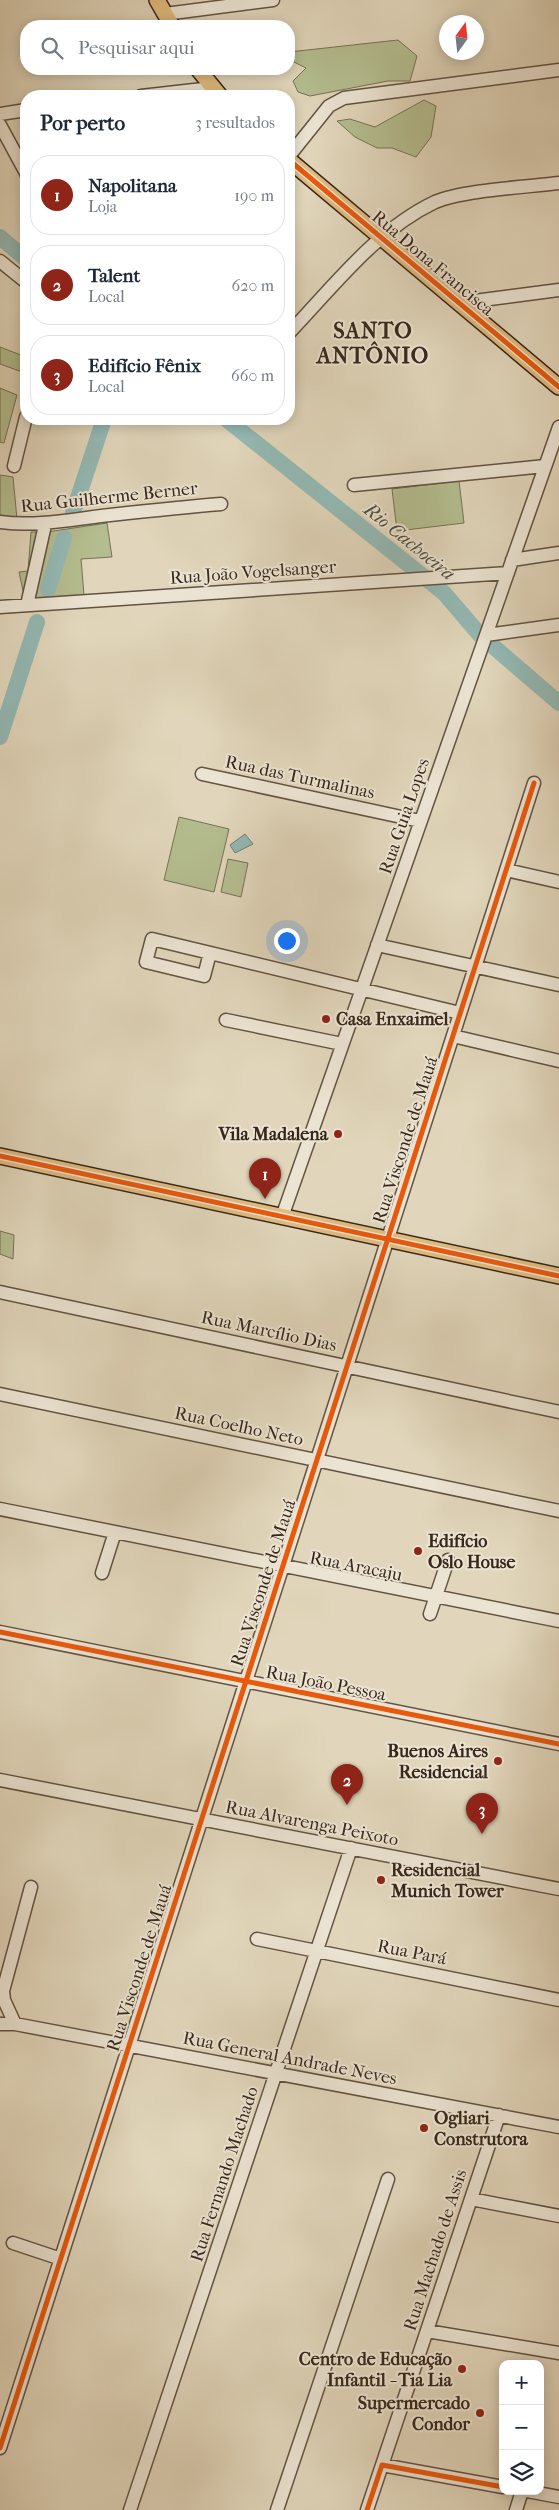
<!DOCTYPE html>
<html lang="pt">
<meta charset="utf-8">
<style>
:root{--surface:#fff;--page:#f2f2f3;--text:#1f2937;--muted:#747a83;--line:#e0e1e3;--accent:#8f2418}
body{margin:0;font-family:"IM FELL French Canon",serif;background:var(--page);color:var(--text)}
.controls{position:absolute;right:15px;bottom:15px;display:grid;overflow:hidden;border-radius:10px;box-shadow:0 2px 12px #0003}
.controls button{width:45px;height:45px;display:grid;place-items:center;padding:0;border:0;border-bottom:1px solid var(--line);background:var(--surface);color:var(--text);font:25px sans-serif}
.compass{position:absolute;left:439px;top:15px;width:45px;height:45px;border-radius:50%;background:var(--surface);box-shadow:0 2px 12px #0003;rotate:15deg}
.you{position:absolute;left:286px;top:940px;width:18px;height:18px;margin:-12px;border:4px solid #fff;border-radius:50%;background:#1a73e8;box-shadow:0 0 0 8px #1a73e833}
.badge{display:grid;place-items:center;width:32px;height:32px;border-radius:50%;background:var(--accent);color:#fff;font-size:16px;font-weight:700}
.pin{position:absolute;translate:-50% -41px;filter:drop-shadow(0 1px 2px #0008)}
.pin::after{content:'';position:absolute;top:26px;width:18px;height:15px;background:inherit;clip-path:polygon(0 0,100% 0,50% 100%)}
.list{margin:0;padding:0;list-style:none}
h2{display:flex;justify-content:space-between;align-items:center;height:65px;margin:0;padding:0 20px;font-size:21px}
h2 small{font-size:16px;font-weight:400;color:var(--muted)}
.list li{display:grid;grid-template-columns:32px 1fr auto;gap:15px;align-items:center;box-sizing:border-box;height:80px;margin:0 10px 10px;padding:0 10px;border:1px solid var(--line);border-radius:20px}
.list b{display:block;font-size:19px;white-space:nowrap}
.list p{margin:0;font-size:16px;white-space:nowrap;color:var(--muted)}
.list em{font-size:16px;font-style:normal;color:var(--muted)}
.icon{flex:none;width:28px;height:28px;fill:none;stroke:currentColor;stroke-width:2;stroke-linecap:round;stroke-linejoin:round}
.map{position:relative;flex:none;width:559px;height:2510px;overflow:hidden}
.search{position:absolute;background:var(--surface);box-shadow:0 2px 12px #0003;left:20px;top:20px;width:275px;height:55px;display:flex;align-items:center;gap:12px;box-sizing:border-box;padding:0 18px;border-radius:20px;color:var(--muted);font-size:19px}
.panel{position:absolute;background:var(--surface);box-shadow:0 2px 12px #0003;left:20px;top:90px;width:275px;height:335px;border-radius:20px}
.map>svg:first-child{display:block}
.green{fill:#b4bd8f;stroke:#767255}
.water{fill:#94b9b4;stroke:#6f7f77}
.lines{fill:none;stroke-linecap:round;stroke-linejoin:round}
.river{stroke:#94b9b4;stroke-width:16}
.minor-casing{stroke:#625343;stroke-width:15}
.major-casing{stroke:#37271b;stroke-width:18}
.minor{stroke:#ece4d3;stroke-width:12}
.major{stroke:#e0bb7e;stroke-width:15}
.cycleway-casing{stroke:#ece4d3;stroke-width:8}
.cycleway{stroke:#e8590c;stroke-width:5}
.poi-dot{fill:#8f2418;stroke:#ece4d3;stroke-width:2}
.labels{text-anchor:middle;stroke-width:4;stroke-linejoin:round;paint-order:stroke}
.street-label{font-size:18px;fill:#37271b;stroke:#ece4d3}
.poi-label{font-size:18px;font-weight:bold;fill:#37271b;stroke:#ece4d3;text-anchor:start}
.water-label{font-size:19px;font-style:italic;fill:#4e4c41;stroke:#ece4d3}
.district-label{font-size:22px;font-weight:bold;letter-spacing:1px;fill:#37271b;stroke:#ece4d3}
</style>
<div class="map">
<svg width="559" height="2510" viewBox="0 0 559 2510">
<rect width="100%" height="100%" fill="#e1d6bb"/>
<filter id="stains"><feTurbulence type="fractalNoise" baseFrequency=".004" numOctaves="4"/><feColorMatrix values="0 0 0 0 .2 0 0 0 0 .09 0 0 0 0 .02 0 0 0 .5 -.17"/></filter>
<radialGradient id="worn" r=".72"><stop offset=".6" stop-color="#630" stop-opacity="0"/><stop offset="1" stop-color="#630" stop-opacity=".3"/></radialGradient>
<path class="green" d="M 398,40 L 417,56 L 410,81 L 388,81 L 310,96 L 298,92 L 293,81 L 306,68 L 294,62 L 289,63 L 289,52 Z
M 424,100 L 436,106 L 431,137 L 416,157 L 392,148 L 377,148 L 355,137 L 337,121 L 350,119 L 375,127 Z
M 0,347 L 26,357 L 25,373 L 0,364 Z
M 0,388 L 17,395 L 4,443 L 0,442 Z
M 0,475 L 13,477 L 17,519 L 0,518 Z
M 459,481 L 464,523 L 397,531 L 392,489 Z
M 107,523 L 112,557 L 81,559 L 84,595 L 25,600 L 19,572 L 28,571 L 31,532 L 47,532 Z
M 179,817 L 229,829 L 214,892 L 164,880 Z
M 228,859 L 248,863 L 241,897 L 221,892 Z
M 0,1231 L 14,1235 L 13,1259 L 0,1254 Z"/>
<path class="water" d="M 245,834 L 253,844 L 235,853 L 230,845 Z"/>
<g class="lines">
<path class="river" d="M 0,237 L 26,259
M 226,419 L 444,593 L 480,635 L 559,703
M 73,513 L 104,419
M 48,589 L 64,538
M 0,737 L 37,622"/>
<g class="minor-casing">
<path id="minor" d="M 165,14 L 273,0
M 141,96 L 212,88
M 0,114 L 26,110
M 0,125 L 26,173
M 289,156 L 329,106 L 344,98 L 559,70
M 0,261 L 26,282
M 459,303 L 559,290
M 289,333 C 333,287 376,230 435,202 C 463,190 527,187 559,183
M 14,466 L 26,417
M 354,485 L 545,466
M 0,522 C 38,527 73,519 110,515 C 147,511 184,507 221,504
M 512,560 L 559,553
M 27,605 L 45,525
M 0,607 L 508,573
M 486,635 L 559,625
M 202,774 L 420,821
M 506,870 L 559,882
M 377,945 L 559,985
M 210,953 L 204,976 L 146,962 L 152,939 L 460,1013
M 226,1020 L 342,1044
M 453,1036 L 559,1061
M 282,1217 L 559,427
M 0,1292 L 559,1412
M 0,1394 L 559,1511
M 0,1509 L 559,1621
M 102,1573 L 115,1532
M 430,1614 L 448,1560
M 0,1632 L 559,1744
M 0,1780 L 559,1889
M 257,1939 L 559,2000
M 0,2024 L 15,2024 L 559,2127
M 15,2024 L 4,2000 L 3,1991 L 31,1887
M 471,2199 L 559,2216
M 13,2243 L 61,2259
M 427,2331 L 559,2353
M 0,2448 L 534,783
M 382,2465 L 503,2487
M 527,2491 L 559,2497
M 130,2510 L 351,1848
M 277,2510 L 388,2179
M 367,2510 L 499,2115
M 516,2510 L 522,2491"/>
</g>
<g class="major-casing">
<path id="major" d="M 157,0 L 172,26
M 198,69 L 220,96
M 289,160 L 559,387
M 0,1156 L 559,1276"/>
</g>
<use href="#minor" class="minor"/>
<use href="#major" class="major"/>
<g class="cycleway-casing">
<path id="cycleway" d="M 289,160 L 559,387
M 0,1156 L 559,1276
M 0,1632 L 559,1744
M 0,2448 L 534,783
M 367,2510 L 382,2465 L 503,2487"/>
</g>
<use href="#cycleway" class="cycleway"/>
</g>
<g class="poi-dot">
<circle cx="326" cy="1019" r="5"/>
<circle cx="338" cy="1134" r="5"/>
<circle cx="418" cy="1551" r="5"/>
<circle cx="498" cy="1761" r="5"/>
<circle cx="381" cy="1880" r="5"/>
<circle cx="424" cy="2128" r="5"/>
<circle cx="462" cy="2369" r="5"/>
<circle cx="480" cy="2413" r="5"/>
</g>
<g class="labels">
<g class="street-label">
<text transform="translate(433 263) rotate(40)" y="6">Rua Dona Francisca</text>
<text transform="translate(109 497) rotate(-6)" y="6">Rua Guilherme Berner</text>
<text transform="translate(253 572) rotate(-4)" y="6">Rua João Vogelsanger</text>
<text transform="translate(300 777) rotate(12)" y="6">Rua das Turmalinas</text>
<text transform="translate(404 816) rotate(-71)" y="6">Rua Guia Lopes</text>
<text transform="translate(405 1140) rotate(-72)" y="6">Rua Visconde de Mauá</text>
<text transform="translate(269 1331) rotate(12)" y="6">Rua Marcílio Dias</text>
<text transform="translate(239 1426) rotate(12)" y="6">Rua Coelho Neto</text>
<text transform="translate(356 1566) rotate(11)" y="6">Rua Aracaju</text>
<text transform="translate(263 1583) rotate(-72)" y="6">Rua Visconde de Mauá</text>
<text transform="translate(326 1683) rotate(11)" y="6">Rua João Pessoa</text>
<text transform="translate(312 1823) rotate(11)" y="6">Rua Alvarenga Peixoto</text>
<text transform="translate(412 1952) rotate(11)" y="6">Rua Pará</text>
<text transform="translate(139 1968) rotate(-72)" y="6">Rua Visconde de Mauá</text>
<text transform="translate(290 2058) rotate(11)" y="6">Rua General Andrade Neves</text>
<text transform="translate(224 2174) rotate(-72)" y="6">Rua Fernando Machado</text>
<text transform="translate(435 2250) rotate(-72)" y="6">Rua Machado de Assis</text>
</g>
<g class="poi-label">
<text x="336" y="1025">Casa Enxaimel</text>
<text x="328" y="1140" text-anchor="end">Vila Madalena</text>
<text x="428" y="1547">Edifício<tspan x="428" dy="21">Oslo House</tspan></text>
<text x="488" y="1757" text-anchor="end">Buenos Aires<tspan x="488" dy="21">Residencial</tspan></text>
<text x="391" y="1876">Residencial<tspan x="391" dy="21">Munich Tower</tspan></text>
<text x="434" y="2124">Ogliari<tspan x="434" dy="21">Construtora</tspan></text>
<text x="452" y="2365" text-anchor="end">Centro de Educação<tspan x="452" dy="21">Infantil - Tia Lia</tspan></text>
<text x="470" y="2409" text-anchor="end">Supermercado<tspan x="470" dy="21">Condor</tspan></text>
</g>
<g class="water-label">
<text transform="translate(410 541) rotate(39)" y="7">Rio Cachoeira</text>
</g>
<g class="district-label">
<text x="373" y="338">SANTO<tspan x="373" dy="25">ANTÔNIO</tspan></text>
</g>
</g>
<rect width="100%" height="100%" filter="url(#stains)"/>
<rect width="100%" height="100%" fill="url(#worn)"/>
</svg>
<div class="controls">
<button>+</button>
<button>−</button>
<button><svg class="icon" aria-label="layers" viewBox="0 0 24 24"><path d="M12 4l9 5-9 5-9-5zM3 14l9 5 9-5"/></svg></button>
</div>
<svg class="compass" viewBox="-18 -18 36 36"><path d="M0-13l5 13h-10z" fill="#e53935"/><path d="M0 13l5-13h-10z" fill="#747a83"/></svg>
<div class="you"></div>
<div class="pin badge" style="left:265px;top:1199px">1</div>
<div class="pin badge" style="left:347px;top:1805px">2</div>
<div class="pin badge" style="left:482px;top:1834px">3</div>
<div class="search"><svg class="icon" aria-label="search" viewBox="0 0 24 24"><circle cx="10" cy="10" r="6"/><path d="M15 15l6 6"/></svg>Pesquisar aqui</div>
<section class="panel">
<h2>Por perto<small>3 resultados</small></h2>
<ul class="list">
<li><span class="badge">1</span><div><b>Napolitana</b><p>Loja</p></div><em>190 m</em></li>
<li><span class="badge">2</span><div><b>Talent</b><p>Local</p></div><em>620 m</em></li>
<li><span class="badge">3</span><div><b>Edifício Fênix</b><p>Local</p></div><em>660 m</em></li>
</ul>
</section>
</div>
